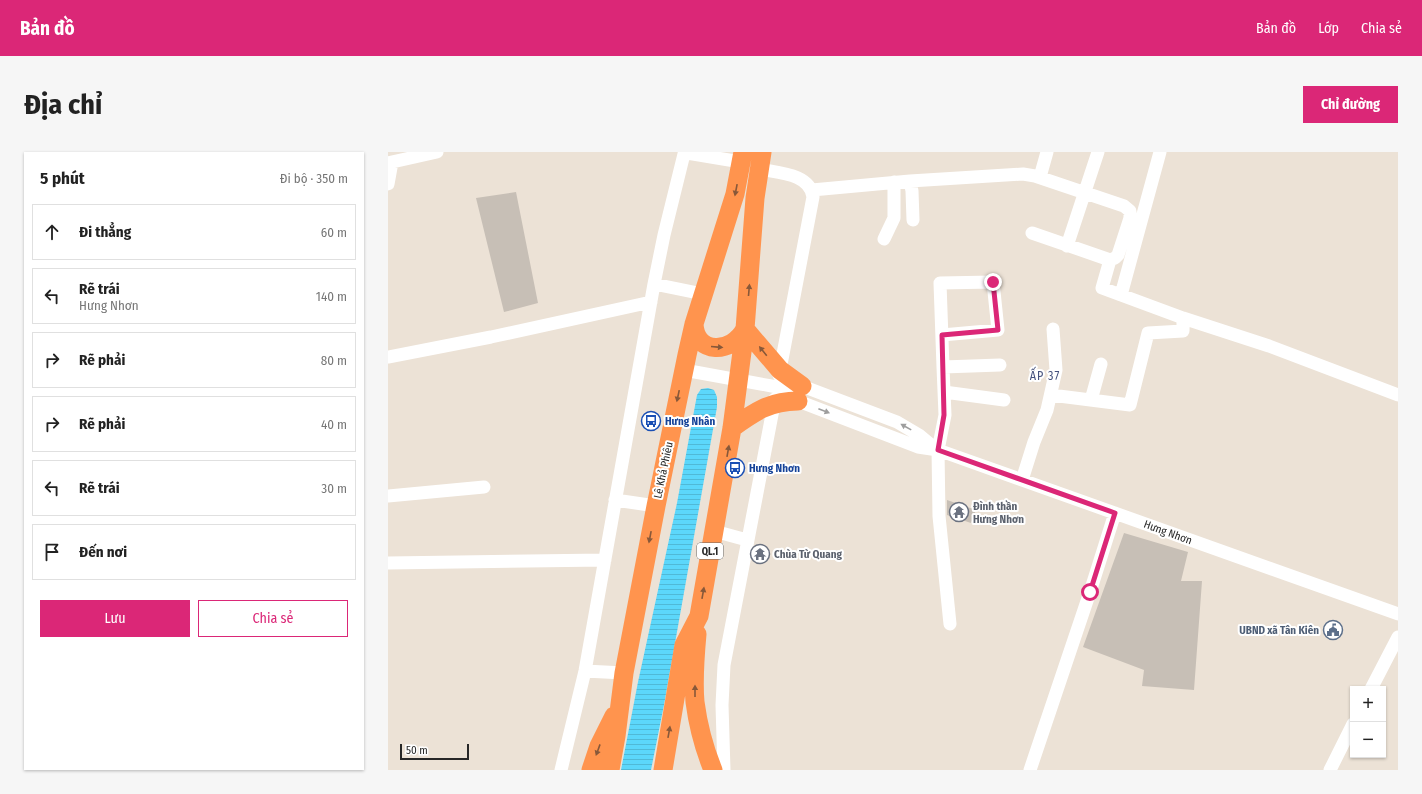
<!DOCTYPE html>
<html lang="vi">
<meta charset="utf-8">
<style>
:root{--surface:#fff;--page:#f6f6f6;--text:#222;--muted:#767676;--line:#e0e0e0;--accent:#db2777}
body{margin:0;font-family:"Fira Sans Condensed",sans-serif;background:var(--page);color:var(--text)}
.controls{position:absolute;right:12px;bottom:12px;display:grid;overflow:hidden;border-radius:0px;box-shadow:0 1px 3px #0004}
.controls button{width:36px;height:36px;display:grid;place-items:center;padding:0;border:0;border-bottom:1px solid var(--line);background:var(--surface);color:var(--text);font:20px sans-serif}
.scale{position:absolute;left:12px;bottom:10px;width:69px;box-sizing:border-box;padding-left:4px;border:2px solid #272727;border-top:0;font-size:11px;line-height:14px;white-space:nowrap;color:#272727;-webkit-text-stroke:3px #fff;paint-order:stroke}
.stop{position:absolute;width:12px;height:12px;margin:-9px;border:3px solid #db2777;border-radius:50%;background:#fff}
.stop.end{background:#db2777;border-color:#fff;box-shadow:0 1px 4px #0008}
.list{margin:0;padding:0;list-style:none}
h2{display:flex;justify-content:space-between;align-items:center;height:52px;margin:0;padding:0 16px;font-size:17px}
h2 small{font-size:13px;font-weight:400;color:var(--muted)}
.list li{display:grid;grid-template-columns:26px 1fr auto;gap:12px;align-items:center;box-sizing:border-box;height:56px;margin:0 8px 8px;padding:0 8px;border:1px solid var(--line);border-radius:0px}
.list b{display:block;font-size:15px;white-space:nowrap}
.list p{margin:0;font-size:13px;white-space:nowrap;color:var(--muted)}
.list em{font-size:13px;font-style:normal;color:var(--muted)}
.actions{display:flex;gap:8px;padding:12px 16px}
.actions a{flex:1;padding:9px 0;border:1px solid var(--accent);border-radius:0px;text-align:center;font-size:14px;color:var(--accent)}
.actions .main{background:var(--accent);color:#fff}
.icon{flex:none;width:22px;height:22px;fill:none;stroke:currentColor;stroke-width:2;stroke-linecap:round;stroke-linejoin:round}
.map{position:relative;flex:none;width:1010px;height:618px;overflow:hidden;border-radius:0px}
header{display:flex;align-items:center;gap:24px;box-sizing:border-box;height:56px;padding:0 20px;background:var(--accent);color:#fff}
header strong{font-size:19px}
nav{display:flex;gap:22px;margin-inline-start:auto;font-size:14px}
.intro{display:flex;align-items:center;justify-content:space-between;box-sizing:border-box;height:96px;padding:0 24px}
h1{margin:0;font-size:28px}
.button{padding:10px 18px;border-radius:0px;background:var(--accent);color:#fff;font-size:14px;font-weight:700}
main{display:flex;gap:24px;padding:0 24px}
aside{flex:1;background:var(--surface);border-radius:0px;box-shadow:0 1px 3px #0004}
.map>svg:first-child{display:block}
.water{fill:url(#water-rules)}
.building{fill:#c7bfb6}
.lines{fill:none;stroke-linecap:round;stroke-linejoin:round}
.minor{stroke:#fff;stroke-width:13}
.highway{stroke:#ff944e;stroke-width:19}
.oneway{fill:#885839}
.oneway2{fill:#9e9e9e}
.route{stroke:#db2777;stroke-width:5}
.labels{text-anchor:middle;stroke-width:4;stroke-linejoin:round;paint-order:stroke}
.shield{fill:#fff;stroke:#686868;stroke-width:1}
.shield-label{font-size:10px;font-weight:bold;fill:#272727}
.transit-label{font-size:11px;font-weight:bold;fill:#164399;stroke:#fff;text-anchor:start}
.street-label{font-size:11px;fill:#272727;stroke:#fff}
.worship-label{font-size:11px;font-weight:bold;fill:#5b616d;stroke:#fff;text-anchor:start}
.service-label{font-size:11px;font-weight:bold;fill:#4e5e75;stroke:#fff;text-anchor:end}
.neighbourhood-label{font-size:12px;letter-spacing:1px;fill:#43507c;stroke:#fff}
</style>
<header>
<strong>Bản đồ</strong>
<nav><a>Bản đồ</a><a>Lớp</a><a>Chia sẻ</a></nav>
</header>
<div class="intro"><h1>Địa chỉ</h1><a class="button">Chỉ đường</a></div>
<main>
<aside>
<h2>5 phút<small>Đi bộ · 350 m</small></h2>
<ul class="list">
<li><svg class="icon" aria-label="ahead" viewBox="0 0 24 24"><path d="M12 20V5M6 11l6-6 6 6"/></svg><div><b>Đi thẳng</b></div><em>60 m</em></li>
<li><svg class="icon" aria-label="left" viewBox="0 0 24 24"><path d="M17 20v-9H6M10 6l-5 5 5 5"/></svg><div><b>Rẽ trái</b><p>Hưng Nhơn</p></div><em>140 m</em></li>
<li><svg class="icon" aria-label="right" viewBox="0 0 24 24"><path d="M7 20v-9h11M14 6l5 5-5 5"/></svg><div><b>Rẽ phải</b></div><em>80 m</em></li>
<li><svg class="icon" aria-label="right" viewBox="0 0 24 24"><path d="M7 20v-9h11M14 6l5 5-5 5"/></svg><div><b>Rẽ phải</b></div><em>40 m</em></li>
<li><svg class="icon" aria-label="left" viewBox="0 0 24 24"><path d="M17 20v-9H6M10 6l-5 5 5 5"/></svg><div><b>Rẽ trái</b></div><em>30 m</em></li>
<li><svg class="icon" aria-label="arrive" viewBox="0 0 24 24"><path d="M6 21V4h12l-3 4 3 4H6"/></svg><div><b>Đến nơi</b></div></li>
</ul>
<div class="actions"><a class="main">Lưu</a><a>Chia sẻ</a></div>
</aside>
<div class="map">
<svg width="1010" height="618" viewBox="0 0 1010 618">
<defs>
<pattern id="water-rules" width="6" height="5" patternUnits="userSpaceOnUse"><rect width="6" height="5" fill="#5cd7fb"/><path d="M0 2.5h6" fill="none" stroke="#50b9d7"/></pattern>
</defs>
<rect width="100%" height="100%" fill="#ece2d6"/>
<path class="water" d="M 320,236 L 326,238 L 329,245 L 329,255 L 276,553 L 263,618 L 233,618 L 250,530 L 289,351 L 309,243 L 313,237 Z"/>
<path class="building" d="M 128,40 L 150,151 L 116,160 L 88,46 Z
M 559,348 L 588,358 L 583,371 L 559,363 Z
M 736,381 L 800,400 L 793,429 L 814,429 L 806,538 L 754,534 L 756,518 L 695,495 Z"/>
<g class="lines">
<path class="minor" d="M 0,11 L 49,0
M 371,17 C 389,21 422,21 425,45 L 391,223
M 652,25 L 659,0
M 522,29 L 524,39 L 525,68
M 0,32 L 4,10
M 424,38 L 522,29 L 635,22 L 647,24 L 736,54 L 742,59 L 742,66 L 730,103 L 727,106 L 722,108 L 644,81
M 496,87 L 506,66 L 506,30
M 679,94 L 710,0
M 722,108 L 714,136 L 795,166 L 881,194 L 1010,243
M 266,132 L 315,142
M 733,143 L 772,0
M 554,183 L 610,178 L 605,130 L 552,131 L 555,215
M 0,205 L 103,185 L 263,150
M 296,218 L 389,235 L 414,234 L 509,270 L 531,283 L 549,298
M 389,235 L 410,249 L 530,295 L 550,298 L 1010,462
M 556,240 L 616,248
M 663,243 L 742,253 L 760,181 L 795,179 L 795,166
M 703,248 L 713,212
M 634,328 L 646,290 L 659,258 L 668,218 L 665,177
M 0,344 L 96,335
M 227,348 L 268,354
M 326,379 L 359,388
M 0,411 L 217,408
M 562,472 L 551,364 L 550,298 L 557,263 L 555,215 L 612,213
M 197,519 L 236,521
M 983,537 L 1010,485
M 173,618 L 197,519 L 266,132 L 276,83 L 296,2 L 299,1 L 353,10
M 336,618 L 334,553 L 336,513 L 387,247
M 642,618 L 702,440 L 727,361
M 942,618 L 965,572"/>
<path class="highway" d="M 306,172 C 308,203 344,202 357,177
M 357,177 L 392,218 L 414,234
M 344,276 C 366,260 382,249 410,249
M 309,482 C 307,504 305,528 307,550 C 310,573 316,596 325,618
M 203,618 L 211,594 L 226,564
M 222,618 L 228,584 L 236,521 L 268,354 L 299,203 L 306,172 L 347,42 L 355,0
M 275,618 L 296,493 L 311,464 L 344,276 L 357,177 L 367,46 L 374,0"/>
</g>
<defs><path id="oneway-solid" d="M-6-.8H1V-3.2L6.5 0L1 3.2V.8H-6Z"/></defs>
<g class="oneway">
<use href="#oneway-solid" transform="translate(348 38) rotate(101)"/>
<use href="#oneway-solid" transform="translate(361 138) rotate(-85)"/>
<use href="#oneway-solid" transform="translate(329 195) rotate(5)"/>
<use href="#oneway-solid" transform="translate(375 199) rotate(-129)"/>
<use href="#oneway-solid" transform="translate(290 244) rotate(102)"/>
<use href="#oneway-solid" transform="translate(340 299) rotate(-80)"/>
<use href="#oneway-solid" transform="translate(262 385) rotate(101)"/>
<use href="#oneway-solid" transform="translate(315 441) rotate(-80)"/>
<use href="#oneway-solid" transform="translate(307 539) rotate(-90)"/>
<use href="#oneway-solid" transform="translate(281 580) rotate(-80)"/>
<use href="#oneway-solid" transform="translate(210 598) rotate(110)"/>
</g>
<g class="oneway2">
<use href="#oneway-solid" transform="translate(436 259) rotate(21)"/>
<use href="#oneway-solid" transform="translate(518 275) rotate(-151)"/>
</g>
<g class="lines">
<path class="route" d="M 605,130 L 610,178 L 554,183 L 556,263 L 550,298 L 727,361 L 702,440"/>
</g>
<defs>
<g id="bus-ring" transform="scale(1)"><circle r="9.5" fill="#fff" stroke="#1a4fb4" stroke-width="1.5"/><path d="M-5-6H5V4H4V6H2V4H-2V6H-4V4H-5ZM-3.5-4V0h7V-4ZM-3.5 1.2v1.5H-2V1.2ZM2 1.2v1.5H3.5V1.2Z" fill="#1a4fb4"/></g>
<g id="temple-ring" transform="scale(1)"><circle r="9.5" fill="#fff" stroke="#6b7280" stroke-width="1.5"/><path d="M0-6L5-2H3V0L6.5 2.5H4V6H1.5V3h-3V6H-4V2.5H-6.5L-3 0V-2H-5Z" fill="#6b7280"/></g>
<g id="civic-ring" transform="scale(1)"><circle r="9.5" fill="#fff" stroke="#5c6f8a" stroke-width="1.5"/><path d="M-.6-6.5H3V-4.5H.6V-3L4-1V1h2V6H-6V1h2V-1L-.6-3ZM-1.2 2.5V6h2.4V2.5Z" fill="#5c6f8a"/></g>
</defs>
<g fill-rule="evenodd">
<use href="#bus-ring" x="263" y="269"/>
<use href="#bus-ring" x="347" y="316"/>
<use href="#temple-ring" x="571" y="360"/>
<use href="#temple-ring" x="372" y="402"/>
<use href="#civic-ring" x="945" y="478"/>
</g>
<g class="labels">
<rect class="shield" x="309" y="391" width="26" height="16" rx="3"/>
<g class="shield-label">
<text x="322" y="403">QL.1</text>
</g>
<g class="transit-label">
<text x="277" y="273">Hưng Nhân</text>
<text x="361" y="320">Hưng Nhơn</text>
</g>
<g class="street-label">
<text transform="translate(275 318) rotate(-78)" y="4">Lê Khả Phiêu</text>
<text transform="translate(780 380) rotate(20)" y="4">Hưng Nhơn</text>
</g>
<g class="worship-label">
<text x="585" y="358">Đình thần<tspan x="585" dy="13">Hưng Nhơn</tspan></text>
<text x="386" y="406">Chùa Từ Quang</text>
</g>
<g class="service-label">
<text x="931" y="482">UBND xã Tân Kiên</text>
</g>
<g class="neighbourhood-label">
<text x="657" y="228">ẤP 37</text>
</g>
</g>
</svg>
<div class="controls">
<button>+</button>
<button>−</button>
</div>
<div class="scale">50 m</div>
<div class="stop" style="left:702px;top:440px"></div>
<div class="stop end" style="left:605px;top:130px"></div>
</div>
</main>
